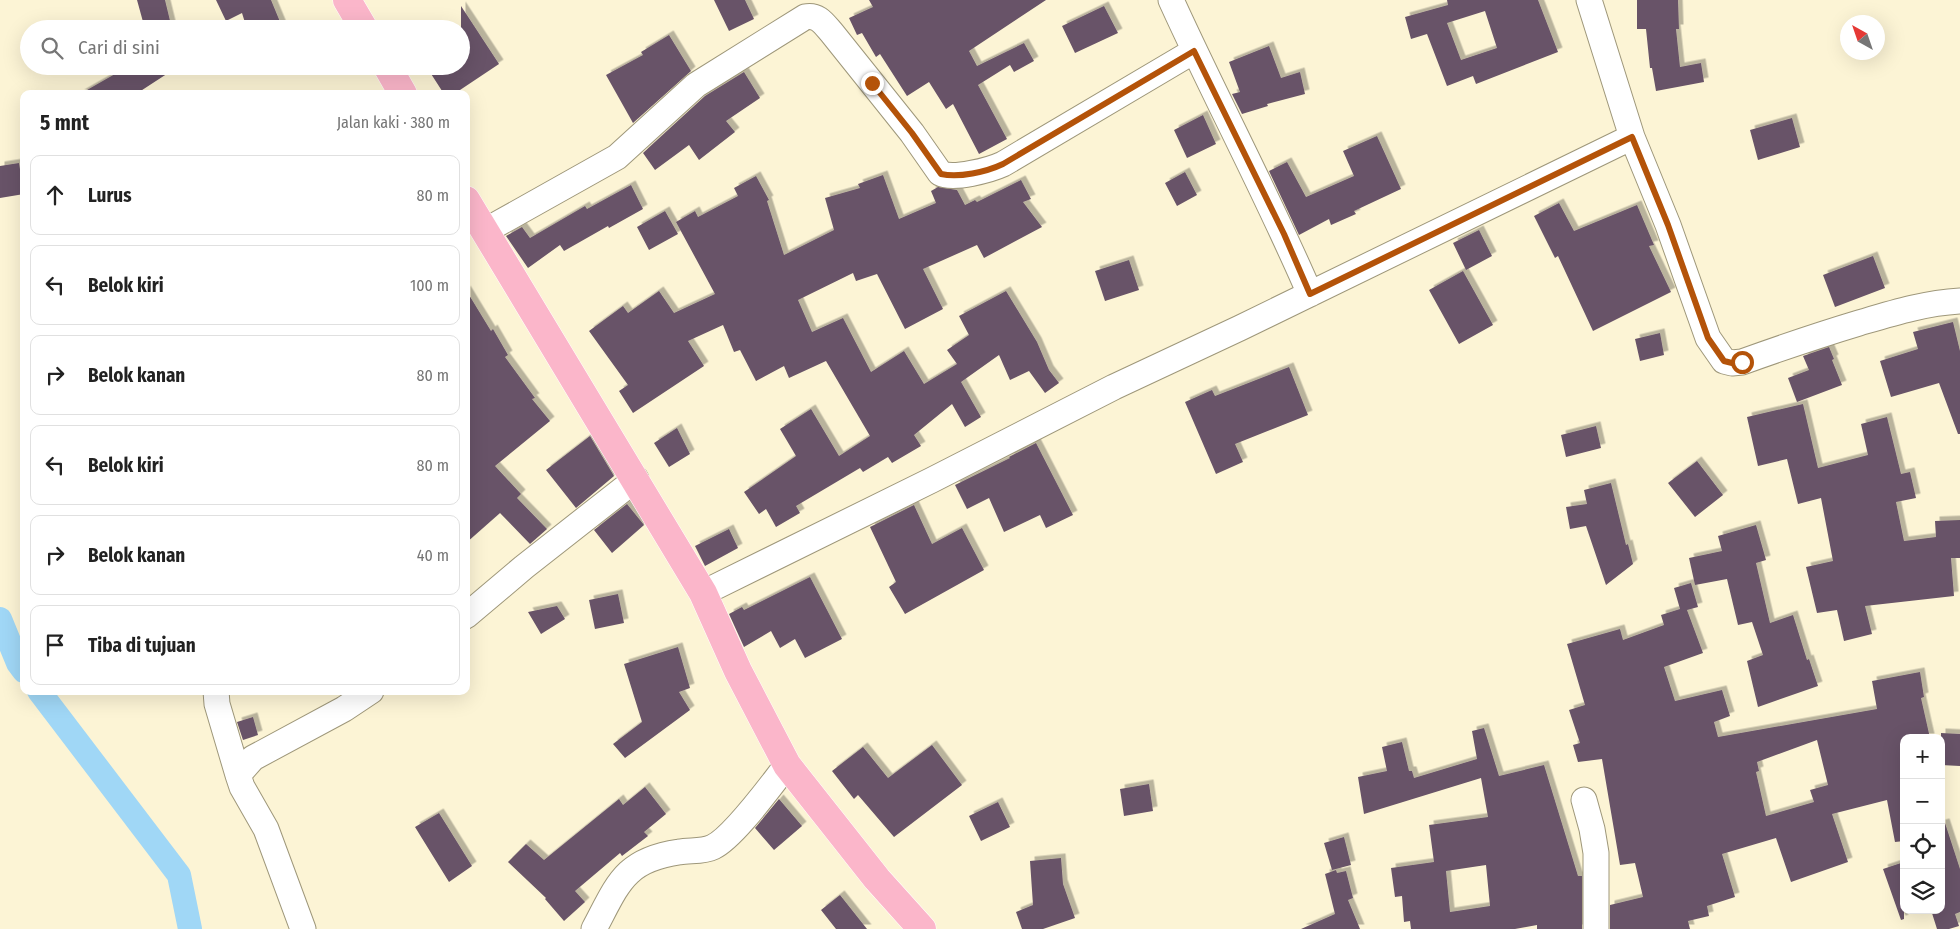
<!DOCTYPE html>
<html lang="id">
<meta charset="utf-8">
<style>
:root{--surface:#fff;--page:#f2f2f2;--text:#222;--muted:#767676;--line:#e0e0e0}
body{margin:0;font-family:"Fira Sans Condensed",sans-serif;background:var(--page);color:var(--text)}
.controls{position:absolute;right:15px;bottom:15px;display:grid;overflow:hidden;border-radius:10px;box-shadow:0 5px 20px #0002}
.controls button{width:45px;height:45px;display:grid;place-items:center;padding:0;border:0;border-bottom:1px solid var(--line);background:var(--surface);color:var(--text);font:25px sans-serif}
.compass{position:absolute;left:1840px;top:15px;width:45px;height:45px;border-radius:50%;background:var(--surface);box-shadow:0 5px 20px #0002;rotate:320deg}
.stop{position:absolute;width:15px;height:15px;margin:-11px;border:4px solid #b45309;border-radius:50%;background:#fff}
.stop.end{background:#b45309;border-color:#fff;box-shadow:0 1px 5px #0008}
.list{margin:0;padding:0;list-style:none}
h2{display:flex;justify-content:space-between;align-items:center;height:65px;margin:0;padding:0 20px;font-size:21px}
h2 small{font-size:16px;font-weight:400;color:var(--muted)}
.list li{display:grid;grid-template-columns:32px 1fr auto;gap:15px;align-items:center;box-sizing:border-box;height:80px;margin:0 10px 10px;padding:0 10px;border:1px solid var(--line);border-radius:10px}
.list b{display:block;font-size:19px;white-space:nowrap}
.list em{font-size:16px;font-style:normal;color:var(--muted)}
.icon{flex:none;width:28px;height:28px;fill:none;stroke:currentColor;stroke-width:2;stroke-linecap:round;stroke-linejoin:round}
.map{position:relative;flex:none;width:1960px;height:929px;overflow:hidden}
.search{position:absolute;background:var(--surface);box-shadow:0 5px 20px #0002;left:20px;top:20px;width:450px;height:55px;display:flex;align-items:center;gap:12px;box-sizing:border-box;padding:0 18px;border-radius:28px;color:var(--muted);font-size:19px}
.panel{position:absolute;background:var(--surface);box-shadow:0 5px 20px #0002;left:20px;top:90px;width:450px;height:605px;border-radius:10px}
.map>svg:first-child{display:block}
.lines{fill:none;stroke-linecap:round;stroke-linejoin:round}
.canal{stroke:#a0d7f6;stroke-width:24}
.building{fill:#685367;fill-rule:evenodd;filter:url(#shadow)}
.minor-casing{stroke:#9e977a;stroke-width:27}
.major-casing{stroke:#fff;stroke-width:29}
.minor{stroke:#fff;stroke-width:25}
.major{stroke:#fbb6ca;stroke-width:28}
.route{stroke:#b45309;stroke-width:6}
</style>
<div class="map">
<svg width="1960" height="929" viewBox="0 0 1960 929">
<defs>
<filter id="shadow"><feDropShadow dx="4.5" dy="-4.5" stdDeviation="0" flood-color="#0004"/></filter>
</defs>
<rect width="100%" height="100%" fill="#fcf4d5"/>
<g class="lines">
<path class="canal" d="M 0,619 L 18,663 L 24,671
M 39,691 L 179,875 L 190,929"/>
</g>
<path class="building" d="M 137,0 L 165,0 L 172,29 L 145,29 Z
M 216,0 L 271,0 L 283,29 L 247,29 L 242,13 L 226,21 Z
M 714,0 L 745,0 L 754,19 L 729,31 Z
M 869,0 L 1046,0 L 969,51 L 977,66 L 1024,43 L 1034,61 L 1014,72 L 1010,65 L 978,85 L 1007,139 L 979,154 L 953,104 L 946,109 L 929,82 L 907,96 L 880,54 L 876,57 L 862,33 L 857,35 L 849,18 L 873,7 Z
M 1447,0 L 1538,0 L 1558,52 L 1476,84 L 1473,76 L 1447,86 L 1427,34 L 1411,39 L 1405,17 L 1448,5 ZM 1485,11 L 1497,48 L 1461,60 L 1447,23 Z
M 1637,0 L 1678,0 L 1679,29 L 1676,29 L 1680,67 L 1701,63 L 1704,82 L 1656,91 L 1652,68 L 1650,68 L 1646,29 L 1637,29 Z
M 461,6 L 499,64 L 454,94 L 444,94 L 426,66 L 461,66 Z
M 1104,6 L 1118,33 L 1075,53 L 1062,26 Z
M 669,35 L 691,71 L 633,123 L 606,75 L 643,55 L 641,52 Z
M 1269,46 L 1281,78 L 1300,72 L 1305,94 L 1267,104 L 1268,106 L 1242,114 L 1232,94 L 1240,92 L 1229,62 Z
M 129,66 L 179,66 L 136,94 L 80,94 Z
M 744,72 L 760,98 L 726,121 L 735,132 L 699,160 L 689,145 L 655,170 L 643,153 L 705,96 Z
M 1203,115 L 1216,144 L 1187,158 L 1174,130 Z
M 1792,118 L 1800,147 L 1758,160 L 1750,130 Z
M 1377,136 L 1401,189 L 1354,211 L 1356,214 L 1331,225 L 1329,219 L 1299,235 L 1269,171 L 1287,162 L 1306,197 L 1354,176 L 1343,151 Z
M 19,163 L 24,194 L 0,198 L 0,166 Z
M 1185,172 L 1197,195 L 1177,206 L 1165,183 Z
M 883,175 L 899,219 L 936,203 L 931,191 L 938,187 L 957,190 L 965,205 L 975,200 L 977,202 L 1021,180 L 1031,199 L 1023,202 L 1042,227 L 984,258 L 977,245 L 923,269 L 943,309 L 905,329 L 877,274 L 856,281 L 853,273 L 798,300 L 812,332 L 843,318 L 871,372 L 904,351 L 924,384 L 957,364 L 947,350 L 969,335 L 959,316 L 1006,291 L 1037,342 L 1049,370 L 1059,383 L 1045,393 L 1029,371 L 1010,380 L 999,355 L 961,382 L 981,417 L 965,427 L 952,404 L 914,435 L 921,446 L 892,463 L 888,457 L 863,472 L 860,468 L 796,506 L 800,513 L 776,527 L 766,509 L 759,514 L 744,492 L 796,456 L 780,429 L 811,409 L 839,456 L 870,436 L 826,361 L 789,378 L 784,366 L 756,381 L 740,350 L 734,352 L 723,325 L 688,341 L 704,366 L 633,413 L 619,391 L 628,385 L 589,331 L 623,306 L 628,313 L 659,291 L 674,313 L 715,294 L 676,222 L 695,211 L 698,217 L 738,196 L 734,188 L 756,176 L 769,200 L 767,201 L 784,255 L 834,230 L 825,198 L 860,188 L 858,184 Z
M 631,185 L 643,209 L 609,228 L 608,226 L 564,251 L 560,245 L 528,268 L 506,236 L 522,227 L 530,238 L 585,206 L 587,209 Z
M 1559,203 L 1574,231 L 1637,205 L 1654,245 L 1649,246 L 1671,292 L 1593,331 L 1558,256 L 1555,258 L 1534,216 Z
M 665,211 L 678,234 L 649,250 L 637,227 Z
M 1479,230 L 1492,256 L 1466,270 L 1453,243 Z
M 1873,256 L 1885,288 L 1835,307 L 1823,275 Z
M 1129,260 L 1139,290 L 1105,301 L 1095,271 Z
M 1463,271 L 1493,325 L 1459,344 L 1429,290 Z
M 466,290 L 491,331 L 493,329 L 508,355 L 505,357 L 535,398 L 532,399 L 550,421 L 495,466 L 521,494 L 517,498 L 547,529 L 530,544 L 500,513 L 466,543 Z
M 1953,322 L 1960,351 L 1960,434 L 1958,434 L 1939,383 L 1891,397 L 1880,361 L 1918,349 L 1913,332 Z
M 1660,333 L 1664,355 L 1640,361 L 1635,339 Z
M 1829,347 L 1834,359 L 1832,360 L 1842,385 L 1797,402 L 1788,378 L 1809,370 L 1803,356 Z
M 1289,367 L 1308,415 L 1235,444 L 1243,462 L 1216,474 L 1185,402 L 1212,390 L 1215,396 Z
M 1803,404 L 1818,468 L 1868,455 L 1861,424 L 1887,417 L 1901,474 L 1910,472 L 1916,498 L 1896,502 L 1904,541 L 1936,537 L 1935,521 L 1960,520 L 1960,558 L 1951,558 L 1954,596 L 1865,606 L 1872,634 L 1844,641 L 1837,610 L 1817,613 L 1806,567 L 1833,561 L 1821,498 L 1798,504 L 1787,459 L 1758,466 L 1747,417 Z
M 1596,426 L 1601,448 L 1566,457 L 1561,435 Z
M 677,428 L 690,454 L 669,467 L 654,443 Z
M 590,436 L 614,476 L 576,508 L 546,470 Z
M 1036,443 L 1073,515 L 1046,528 L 1040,515 L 1004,532 L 989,498 L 967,509 L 955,485 L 1010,458 L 1009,457 Z
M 1697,461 L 1723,495 L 1695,517 L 1668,483 Z
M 1611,483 L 1626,545 L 1628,544 L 1633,564 L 1606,585 L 1586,526 L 1570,529 L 1566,507 L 1587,504 L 1584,490 Z
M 627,504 L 644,525 L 612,553 L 594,530 Z
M 914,505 L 932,544 L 962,528 L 984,570 L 905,614 L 889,587 L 896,582 L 870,527 Z
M 1756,525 L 1766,560 L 1756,563 L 1770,623 L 1793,615 L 1807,660 L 1809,659 L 1818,686 L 1758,707 L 1747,661 L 1763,655 L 1752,622 L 1738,625 L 1727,579 L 1695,585 L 1689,558 L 1722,551 L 1718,536 Z
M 729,529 L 738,548 L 705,566 L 695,546 Z
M 810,577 L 842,639 L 805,658 L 795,639 L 780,648 L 771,631 L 744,647 L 729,614 L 742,607 L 744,610 Z
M 1691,583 L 1698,607 L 1687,610 L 1703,653 L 1664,667 L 1675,701 L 1722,690 L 1730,716 L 1714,722 L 1718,737 L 1877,709 L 1872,681 L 1920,672 L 1924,697 L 1921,698 L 1930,738 L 1904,738 L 1904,841 L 1895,842 L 1887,800 L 1832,814 L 1848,862 L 1791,882 L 1776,838 L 1722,854 L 1735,897 L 1707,906 L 1709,916 L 1688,921 L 1690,929 L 1610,929 L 1610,905 L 1643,897 L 1635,863 L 1620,865 L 1602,759 L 1578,762 L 1573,745 L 1580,743 L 1569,710 L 1585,705 L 1567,644 L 1620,629 L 1623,640 L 1664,625 L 1661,615 L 1680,609 L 1674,588 ZM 1817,740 L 1828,785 L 1810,790 L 1814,802 L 1766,816 L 1756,772 L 1759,771 L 1757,762 Z
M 618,594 L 624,623 L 595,629 L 589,600 Z
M 557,606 L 565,619 L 541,634 L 528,612 Z
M 678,647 L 690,688 L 679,692 L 690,710 L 625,758 L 613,744 L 642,722 L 624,664 Z
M 253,717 L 258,735 L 243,740 L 237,722 Z
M 1484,728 L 1499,776 L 1544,765 L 1578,876 L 1582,876 L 1582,929 L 1537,929 L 1537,925 L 1515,929 L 1411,929 L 1410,921 L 1404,922 L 1402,896 L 1395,897 L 1391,868 L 1434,862 L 1429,825 L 1488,817 L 1481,778 L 1364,814 L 1358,777 L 1387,771 L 1382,747 L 1402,742 L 1409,771 L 1412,771 L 1414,778 L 1477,759 L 1472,731 ZM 1486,865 L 1490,906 L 1450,912 L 1446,871 Z
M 1941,733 L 1960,734 L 1960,766 L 1941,765 Z
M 932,745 L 962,785 L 894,837 L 858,795 L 854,799 L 832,771 L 863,747 L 888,778 Z
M 1149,784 L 1153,811 L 1124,816 L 1120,789 Z
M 645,787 L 666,814 L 644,832 L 648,836 L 622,856 L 620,853 L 575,891 L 585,902 L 564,921 L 545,899 L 546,898 L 508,862 L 526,844 L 544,860 L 619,799 L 623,805 Z
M 779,799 L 802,826 L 774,850 L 755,828 Z
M 998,802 L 1010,827 L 981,841 L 969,816 Z
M 439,813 L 472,866 L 449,882 L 415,827 Z
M 1945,823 L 1960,869 L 1960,912 L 1955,914 L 1959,926 L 1949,929 L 1937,929 L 1931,910 L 1941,910 L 1941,824 Z
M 1344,837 L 1351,865 L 1332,870 L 1324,843 Z
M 1061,858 L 1063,884 L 1075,918 L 1043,929 L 1022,929 L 1016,912 L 1033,905 L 1030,861 Z
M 1904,862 L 1904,919 L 1901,920 L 1883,869 Z
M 1336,870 L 1337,873 L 1346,871 L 1353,898 L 1348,900 L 1360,929 L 1301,929 L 1335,914 L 1325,874 Z
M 840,895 L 867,929 L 836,929 L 821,910 Z"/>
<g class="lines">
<g class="minor-casing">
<path id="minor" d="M 1171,0 C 1216,99 1267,194 1310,294
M 1632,137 L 1668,225 L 1708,338 L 1724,361 L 1732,363 L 1742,362 C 1781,348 1819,335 1859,323 C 1893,313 1925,303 1960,301
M 485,231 L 617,157 L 696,85 L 805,17 C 818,14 824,24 832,33 L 912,133 L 940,173 C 953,180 990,170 1003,164 L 1194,51
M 703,593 L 932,480 L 1114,387 L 1240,328 L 1632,137 L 1589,0
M 466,616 L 524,567 L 636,479
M 216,691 L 217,704 L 238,775
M 1584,800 L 1592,829 L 1596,853 L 1596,929
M 303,929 L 266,829 L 242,787 L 238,775 L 253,758 L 344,709 L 371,691
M 594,929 C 618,884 624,860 679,852 C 690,850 703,852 713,847 C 734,837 771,785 787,765"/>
</g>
<g class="major-casing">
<path id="major" d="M 347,0 L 364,29
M 387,66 L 403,94
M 466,200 L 703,593 L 738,671 L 787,765 L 877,879 L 922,929"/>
</g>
<use href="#minor" class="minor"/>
<use href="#major" class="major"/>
</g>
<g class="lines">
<path class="route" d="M 872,83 L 912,133 L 941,174 C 959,178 986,172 1003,164 L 1194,51 L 1284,234 L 1310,294 L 1632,137 L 1668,225 L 1708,338 L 1724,361 L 1732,363 L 1742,362"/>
</g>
</svg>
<div class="controls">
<button>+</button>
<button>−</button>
<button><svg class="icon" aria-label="locate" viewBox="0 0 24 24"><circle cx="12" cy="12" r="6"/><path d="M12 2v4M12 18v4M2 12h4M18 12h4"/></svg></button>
<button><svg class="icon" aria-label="layers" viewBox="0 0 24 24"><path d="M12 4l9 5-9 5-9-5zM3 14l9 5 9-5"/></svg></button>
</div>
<svg class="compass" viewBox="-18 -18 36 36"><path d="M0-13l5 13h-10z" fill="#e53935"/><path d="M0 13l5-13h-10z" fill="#767676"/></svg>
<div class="stop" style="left:1742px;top:362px"></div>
<div class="stop end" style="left:872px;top:83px"></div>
<div class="search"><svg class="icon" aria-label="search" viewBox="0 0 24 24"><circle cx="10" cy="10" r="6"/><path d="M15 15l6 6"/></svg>Cari di sini</div>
<section class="panel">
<h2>5 mnt<small>Jalan kaki · 380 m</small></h2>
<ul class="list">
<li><svg class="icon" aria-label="ahead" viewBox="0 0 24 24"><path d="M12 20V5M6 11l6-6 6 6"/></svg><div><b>Lurus</b></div><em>80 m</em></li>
<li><svg class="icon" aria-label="left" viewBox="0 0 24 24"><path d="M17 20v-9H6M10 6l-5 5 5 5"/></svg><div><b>Belok kiri</b></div><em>100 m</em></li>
<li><svg class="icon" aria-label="right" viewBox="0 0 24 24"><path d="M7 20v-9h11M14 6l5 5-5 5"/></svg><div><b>Belok kanan</b></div><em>80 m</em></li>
<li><svg class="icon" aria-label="left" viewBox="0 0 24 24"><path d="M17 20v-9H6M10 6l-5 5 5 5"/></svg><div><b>Belok kiri</b></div><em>80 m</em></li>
<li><svg class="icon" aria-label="right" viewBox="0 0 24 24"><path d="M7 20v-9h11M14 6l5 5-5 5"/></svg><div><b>Belok kanan</b></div><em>40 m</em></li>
<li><svg class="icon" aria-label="arrive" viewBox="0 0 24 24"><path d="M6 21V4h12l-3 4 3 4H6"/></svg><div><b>Tiba di tujuan</b></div></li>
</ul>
</section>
</div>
